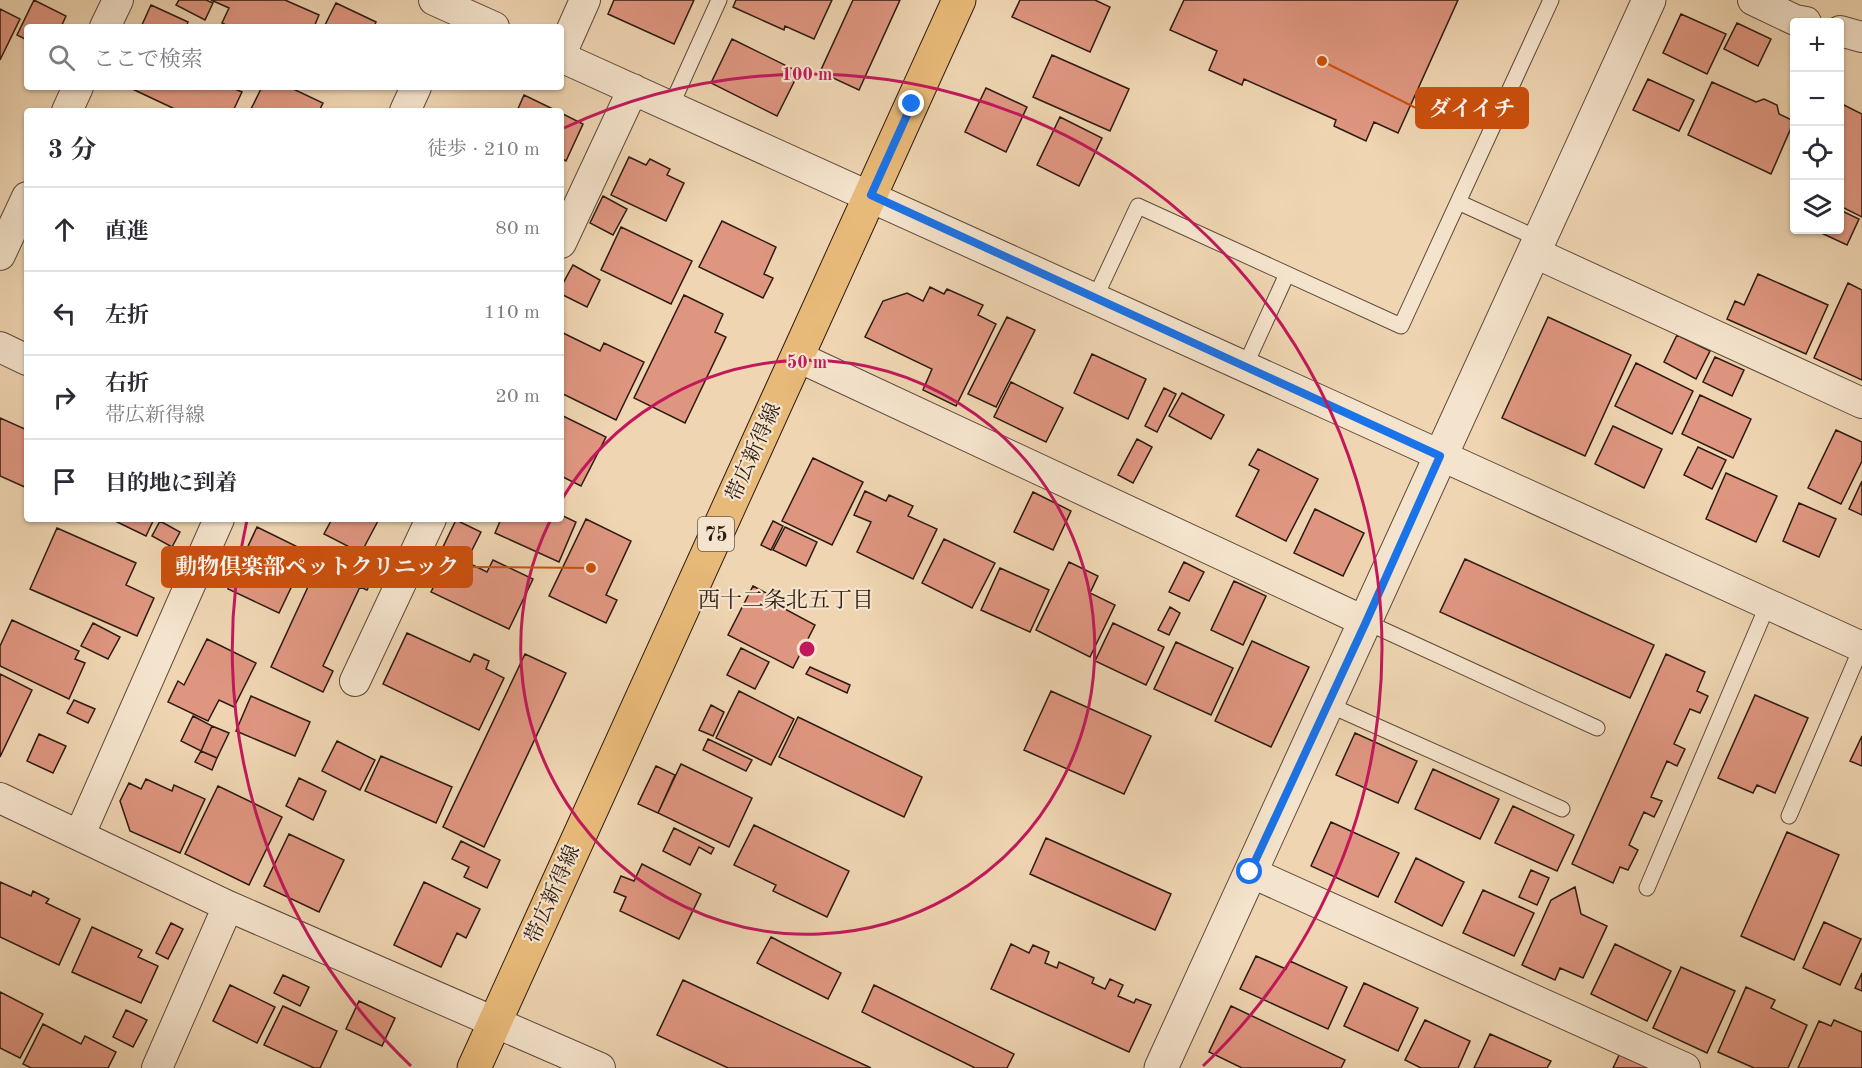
<!DOCTYPE html>
<html lang="ja">
<meta charset="utf-8">
<style>
:root{--surface:#fff;--page:#f2f2f3;--text:#2b2b33;--muted:#7c7c81;--line:#e1e1e2}
body{margin:0;font-family:"Old Standard TT","Noto Serif JP",serif;background:var(--page);color:var(--text)}
.controls{position:absolute;right:18px;top:18px;display:grid;overflow:hidden;border-radius:6px;box-shadow:0 2px 4px #0004}
.controls button{width:54px;height:54px;display:grid;place-items:center;padding:0;border:0;border-bottom:2px solid var(--line);background:var(--surface);color:var(--text);font:30px sans-serif}
.stop{position:absolute;width:18px;height:18px;margin:-14px;border:4px solid #1a73e8;border-radius:50%;background:#fff}
.stop.end{background:#1a73e8;border-color:#fff;box-shadow:0 2px 6px #0008}
.list{margin:0;padding:0;list-style:none}
h2{display:flex;justify-content:space-between;align-items:center;height:78px;margin:0;padding:0 24px;font-size:26px}
h2 small{font-size:20px;font-weight:400;color:var(--muted)}
.list li{display:grid;grid-template-columns:39px 1fr auto;gap:18px;align-items:center;box-sizing:border-box;height:84px;padding:0 24px;border-top:2px solid var(--line)}
.list b{display:block;font-size:22px;white-space:nowrap}
.list p{margin:0;font-size:20px;white-space:nowrap;color:var(--muted)}
.list em{font-size:20px;font-style:normal;color:var(--muted)}
.icon{flex:none;width:33px;height:33px;fill:none;stroke:currentColor;stroke-width:2;stroke-linecap:round;stroke-linejoin:round}
.map{position:relative;flex:none;width:1862px;height:1068px;overflow:hidden}
.search{position:absolute;background:var(--surface);box-shadow:0 2px 4px #0004;left:24px;top:24px;width:540px;height:66px;display:flex;align-items:center;gap:15px;box-sizing:border-box;padding:0 21px;border-radius:6px;color:var(--muted);font-size:22px}
.panel{position:absolute;background:var(--surface);box-shadow:0 2px 4px #0004;left:24px;top:108px;width:540px;height:414px;border-radius:6px}
.map>svg:first-child{display:block}
.building{fill:#df9680;stroke:#2d1a11;stroke-width:1.5}
.lines{fill:none;stroke-linecap:round;stroke-linejoin:round}
.service-casing{stroke:#5e4939;stroke-width:17}
.minor-casing{stroke:#5e4939;stroke-width:32}
.tertiary-casing{stroke:#5e4939;stroke-width:35}
.primary-casing{stroke:#2d1a11;stroke-width:35}
.service{stroke:#f5e4cd;stroke-width:15}
.minor{stroke:#f5e4cd;stroke-width:30}
.tertiary{stroke:#f5e4cd;stroke-width:33}
.primary{stroke:#e8ba79;stroke-width:33}
.route{stroke:#1a73e8;stroke-width:8}
.ring{fill:none;stroke:#c2185b;stroke-width:3}
.labels{text-anchor:middle;stroke-width:4.5;stroke-linejoin:round;paint-order:stroke}
.shield{fill:#f5e4cd;stroke:#695749;stroke-width:1.5}
.shield-label{font-size:20px;font-weight:bold;fill:#2d1a11}
.street-label{font-size:21px;fill:#2d1a11;stroke:#f5e4cd}
.neighbourhood-label{font-size:22px;fill:#2d1a11;stroke:#f5e4cd}
.centre{fill:#c2185b;stroke:#f5e4cd;stroke-width:3}
.ring-label{font-size:18px;text-anchor:middle;font-weight:bold;fill:#c2185b;stroke:#f5e4cd;stroke-width:4.5;stroke-linejoin:round;paint-order:stroke}
.leader{fill:none;stroke:#cc500d;stroke-width:2}
.callout-dot{fill:#cc500d;stroke:#f5e4cd;stroke-width:2}
.callout{fill:#cc500d;stroke:#cc500d;stroke-width:2}
.callout-label{font-size:22px;text-anchor:middle;font-weight:bold;fill:#fff}
</style>
<div class="map">
<svg width="1862" height="1068" viewBox="0 0 1862 1068">
<rect width="100%" height="100%" fill="#efd5b2"/>
<filter id="stains"><feTurbulence type="fractalNoise" baseFrequency=".00333" numOctaves="4"/><feColorMatrix values="0 0 0 0 .2 0 0 0 0 .09 0 0 0 0 .02 0 0 0 .5 -.17"/></filter>
<radialGradient id="worn" r=".72"><stop offset=".6" stop-color="#630" stop-opacity="0"/><stop offset="1" stop-color="#630" stop-opacity=".3"/></radialGradient>
<path class="building" d="M 34,0 L 66,16 L 61,27 L 27,27 L 27,40 L 17,35 Z
M 179,0 L 206,0 L 213,3 L 205,20 L 176,5 Z
M 211,0 L 285,0 L 319,15 L 314,27 L 230,27 L 222,23 L 229,8 Z
M 614,0 L 694,0 L 674,44 L 608,14 Z
M 736,0 L 832,0 L 814,39 L 785,26 L 784,30 L 733,7 Z
M 853,0 L 900,0 L 859,90 L 820,72 Z
M 1020,0 L 1095,0 L 1110,7 L 1090,52 L 1012,17 Z
M 1184,0 L 1458,0 L 1398,133 L 1374,122 L 1366,141 L 1334,126 L 1336,120 L 1244,79 L 1242,85 L 1209,70 L 1217,51 L 1170,30 Z
M 336,3 L 376,22 L 374,27 L 324,27 Z
M 151,5 L 188,22 L 186,27 L 141,27 Z
M 0,9 L 20,19 L 0,60 Z
M 1681,14 L 1726,34 L 1707,74 L 1663,53 Z
M 1737,23 L 1771,39 L 1758,66 L 1724,49 Z
M 732,39 L 799,72 L 777,116 L 711,83 Z
M 1052,55 L 1129,89 L 1110,131 L 1033,97 Z
M 1648,79 L 1694,100 L 1679,131 L 1633,110 Z
M 1712,82 L 1756,102 L 1764,99 L 1777,105 L 1779,114 L 1794,121 L 1771,174 L 1688,135 Z
M 128,87 L 230,87 L 242,92 L 233,111 L 179,111 Z
M 262,87 L 289,87 L 323,103 L 319,111 L 250,111 Z
M 986,88 L 1027,107 L 1006,152 L 965,132 Z
M 524,95 L 557,111 L 517,111 Z
M 1840,103 L 1862,114 L 1862,217 L 1840,206 Z
M 561,113 L 583,124 L 566,161 L 561,158 Z
M 1060,117 L 1102,138 L 1079,186 L 1037,165 Z
M 629,157 L 646,165 L 650,159 L 670,169 L 667,175 L 684,183 L 666,221 L 611,195 Z
M 603,196 L 627,209 L 613,235 L 590,223 Z
M 1840,210 L 1859,219 L 1847,245 L 1815,230 L 1840,230 Z
M 722,221 L 776,247 L 764,274 L 773,278 L 763,298 L 699,267 Z
M 621,227 L 692,261 L 671,304 L 601,270 Z
M 573,265 L 600,280 L 587,307 L 561,294 L 561,287 Z
M 1758,274 L 1828,305 L 1806,354 L 1727,319 L 1735,301 L 1744,305 Z
M 1848,283 L 1862,290 L 1862,380 L 1814,358 Z
M 930,287 L 944,294 L 947,289 L 983,305 L 978,315 L 996,324 L 956,406 L 923,390 L 932,369 L 865,337 L 883,301 L 907,293 L 923,301 Z
M 684,295 L 723,314 L 715,332 L 726,337 L 685,423 L 634,398 Z
M 1007,317 L 1035,330 L 996,407 L 968,394 Z
M 1548,317 L 1631,355 L 1585,456 L 1502,418 Z
M 561,332 L 600,351 L 604,343 L 644,362 L 616,420 L 561,393 Z
M 1677,335 L 1710,351 L 1696,379 L 1664,362 Z
M 1092,354 L 1146,379 L 1128,419 L 1074,393 Z
M 1715,357 L 1744,370 L 1732,396 L 1703,382 Z
M 1636,363 L 1693,391 L 1672,434 L 1615,406 Z
M 1011,382 L 1063,408 L 1046,442 L 994,417 Z
M 1164,388 L 1176,394 L 1157,432 L 1145,426 Z
M 1182,393 L 1224,415 L 1211,439 L 1169,416 Z
M 1700,395 L 1751,419 L 1733,458 L 1682,434 Z
M 561,415 L 606,437 L 581,486 L 561,476 Z
M 0,418 L 27,430 L 27,488 L 0,476 Z
M 1613,426 L 1662,449 L 1644,488 L 1595,464 Z
M 1836,430 L 1862,442 L 1862,461 L 1841,504 L 1808,488 Z
M 1137,439 L 1152,447 L 1133,483 L 1118,475 Z
M 1698,447 L 1726,460 L 1712,489 L 1684,475 Z
M 1258,449 L 1318,479 L 1286,541 L 1236,516 L 1259,470 L 1249,465 Z
M 813,458 L 863,482 L 832,545 L 782,521 Z
M 1726,473 L 1777,496 L 1756,542 L 1706,519 Z
M 1862,481 L 1862,515 L 1849,509 Z
M 865,491 L 886,501 L 889,495 L 913,506 L 908,516 L 937,529 L 913,579 L 857,552 L 871,522 L 854,515 Z
M 1033,492 L 1071,511 L 1053,550 L 1014,532 Z
M 1799,503 L 1836,519 L 1819,557 L 1783,541 Z
M 1315,509 L 1364,533 L 1343,576 L 1294,553 Z
M 561,515 L 576,522 L 559,562 L 495,533 L 501,519 L 561,519 Z
M 111,519 L 154,519 L 146,536 Z
M 332,519 L 379,519 L 361,553 L 324,534 Z
M 586,519 L 631,541 L 606,595 L 617,600 L 606,623 L 549,596 Z
M 456,520 L 481,532 L 468,558 L 443,547 Z
M 160,521 L 180,532 L 172,547 L 152,536 Z
M 773,521 L 783,526 L 771,550 L 761,545 Z
M 257,527 L 308,552 L 279,613 L 228,589 Z
M 785,527 L 817,542 L 806,566 L 773,550 Z
M 57,528 L 136,563 L 126,585 L 154,598 L 137,636 L 30,589 Z
M 944,539 L 995,563 L 972,608 L 922,583 Z
M 325,550 L 376,573 L 367,590 L 360,587 L 323,666 L 333,671 L 323,692 L 271,667 Z
M 450,554 L 487,572 L 493,560 L 533,579 L 509,629 L 431,592 Z
M 1465,559 L 1654,645 L 1630,698 L 1440,612 Z
M 1069,562 L 1098,576 L 1090,593 L 1115,605 L 1090,657 L 1036,630 Z
M 1184,562 L 1204,572 L 1189,601 L 1169,592 Z
M 1000,568 L 1049,590 L 1030,632 L 981,610 Z
M 1234,581 L 1266,596 L 1243,645 L 1211,630 Z
M 753,586 L 770,595 L 768,600 L 815,625 L 793,668 L 728,635 Z
M 1170,607 L 1180,613 L 1169,635 L 1158,630 Z
M 12,620 L 79,651 L 75,659 L 85,663 L 69,699 L 0,666 L 0,646 Z
M 93,623 L 120,637 L 108,659 L 81,646 Z
M 1113,623 L 1164,647 L 1146,685 L 1095,661 Z
M 407,633 L 470,662 L 474,654 L 489,661 L 486,669 L 504,678 L 479,730 L 383,684 Z
M 207,639 L 256,663 L 234,707 L 219,700 L 208,721 L 168,702 L 178,681 L 184,685 Z
M 1252,641 L 1309,667 L 1271,747 L 1215,721 Z
M 1176,642 L 1233,668 L 1211,715 L 1154,689 Z
M 741,648 L 769,662 L 755,689 L 727,675 Z
M 525,654 L 566,673 L 484,847 L 443,827 Z
M 1666,654 L 1705,672 L 1697,691 L 1708,696 L 1700,713 L 1690,709 L 1674,744 L 1685,749 L 1677,766 L 1667,761 L 1651,797 L 1662,801 L 1654,817 L 1644,812 L 1629,845 L 1638,850 L 1628,870 L 1620,867 L 1613,883 L 1572,864 Z
M 810,667 L 850,685 L 847,693 L 806,674 Z
M 0,674 L 32,690 L 0,757 Z
M 739,691 L 794,719 L 771,765 L 716,738 Z
M 1051,691 L 1151,736 L 1124,794 L 1024,750 Z
M 1755,695 L 1808,718 L 1775,793 L 1757,785 L 1753,793 L 1718,778 Z
M 251,696 L 310,722 L 295,756 L 236,731 Z
M 74,700 L 95,709 L 88,723 L 67,713 Z
M 711,705 L 724,712 L 713,736 L 699,730 Z
M 193,716 L 212,726 L 201,751 L 181,741 Z
M 798,717 L 922,777 L 904,817 L 779,757 Z
M 212,726 L 229,733 L 217,758 L 201,751 Z
M 1355,733 L 1417,761 L 1398,803 L 1336,775 Z
M 39,734 L 66,746 L 53,773 L 27,761 Z
M 1862,736 L 1862,766 L 1850,761 Z
M 708,739 L 752,760 L 746,771 L 703,750 Z
M 337,741 L 375,760 L 360,790 L 322,771 Z
M 201,751 L 217,758 L 212,770 L 195,762 Z
M 381,756 L 452,787 L 436,823 L 365,791 Z
M 681,764 L 752,798 L 729,847 L 658,813 Z
M 656,766 L 675,775 L 658,813 L 638,804 Z
M 1433,769 L 1499,799 L 1480,839 L 1415,809 Z
M 299,778 L 326,791 L 313,820 L 286,806 Z
M 146,779 L 172,791 L 174,785 L 205,799 L 180,853 L 130,831 L 120,801 L 129,783 L 141,789 Z
M 218,786 L 282,817 L 249,885 L 185,854 Z
M 1513,806 L 1574,835 L 1557,871 L 1495,843 Z
M 1331,822 L 1399,853 L 1378,897 L 1311,866 Z
M 754,825 L 849,871 L 827,917 L 773,891 L 776,885 L 734,865 Z
M 674,828 L 714,848 L 711,854 L 699,847 L 690,865 L 663,851 Z
M 1787,832 L 1839,855 L 1794,960 L 1741,936 Z
M 289,834 L 344,860 L 319,912 L 264,886 Z
M 1046,838 L 1171,894 L 1155,930 L 1030,874 Z
M 461,841 L 500,860 L 487,888 L 464,877 L 469,867 L 452,859 Z
M 1416,858 L 1464,882 L 1442,926 L 1395,902 Z
M 642,864 L 701,894 L 679,939 L 620,911 L 626,897 L 614,892 L 621,876 L 634,881 Z
M 1531,870 L 1549,878 L 1537,905 L 1519,897 Z
M 0,882 L 31,896 L 33,891 L 49,899 L 46,903 L 80,919 L 59,965 L 0,937 Z
M 424,882 L 480,909 L 466,938 L 457,933 L 441,967 L 394,945 Z
M 1575,887 L 1581,914 L 1607,926 L 1583,978 L 1560,968 L 1555,980 L 1522,965 L 1551,900 Z
M 1483,890 L 1534,913 L 1514,956 L 1463,933 Z
M 1824,922 L 1861,939 L 1840,985 L 1803,968 Z
M 171,923 L 183,929 L 168,959 L 156,953 Z
M 92,927 L 142,950 L 138,957 L 158,966 L 141,1003 L 72,972 Z
M 771,937 L 841,973 L 828,999 L 757,963 Z
M 1011,944 L 1029,953 L 1033,945 L 1049,952 L 1045,963 L 1057,968 L 1059,962 L 1094,978 L 1092,983 L 1105,989 L 1110,979 L 1123,985 L 1118,996 L 1134,1003 L 1136,999 L 1151,1005 L 1129,1052 L 991,989 Z
M 1615,944 L 1671,971 L 1647,1021 L 1591,994 Z
M 1256,956 L 1286,969 L 1290,961 L 1347,987 L 1328,1029 L 1240,989 Z
M 1681,967 L 1735,991 L 1707,1053 L 1653,1028 Z
M 1862,973 L 1862,991 L 1855,988 Z
M 283,975 L 309,987 L 300,1006 L 274,993 Z
M 683,980 L 871,1068 L 728,1068 L 657,1035 Z
M 1364,983 L 1418,1008 L 1398,1051 L 1344,1026 Z
M 230,985 L 275,1007 L 257,1043 L 213,1021 Z
M 874,985 L 1014,1054 L 1007,1068 L 975,1068 L 862,1012 Z
M 1746,987 L 1775,1000 L 1771,1008 L 1807,1025 L 1788,1068 L 1754,1068 L 1718,1052 Z
M 0,992 L 43,1014 L 20,1058 L 0,1048 Z
M 359,1001 L 395,1018 L 382,1046 L 346,1029 Z
M 283,1006 L 337,1031 L 320,1068 L 314,1068 L 264,1045 Z
M 1231,1006 L 1345,1060 L 1341,1068 L 1242,1068 L 1209,1052 Z
M 126,1010 L 147,1020 L 133,1047 L 113,1037 Z
M 1425,1020 L 1470,1041 L 1458,1068 L 1421,1068 L 1405,1060 Z
M 1834,1020 L 1862,1032 L 1862,1068 L 1798,1068 L 1819,1021 L 1831,1026 Z
M 43,1024 L 81,1044 L 85,1036 L 116,1052 L 108,1068 L 31,1068 L 23,1064 Z
M 1490,1034 L 1551,1061 L 1547,1068 L 1474,1068 Z
M 1621,1051 L 1651,1068 L 1613,1068 Z"/>
<g class="lines">
<g class="service-casing">
<path id="service" d="M 671,106 L 719,0
M 1458,202 L 1539,239
M 1095,298 L 1138,206 L 1401,326 L 1551,0
M 1245,366 L 1287,274
M 1366,622 L 1597,728
M 1327,704 L 1562,809
M 1789,816 L 1862,646
M 1647,888 L 1768,604"/>
</g>
<g class="minor-casing">
<path id="minor" d="M 434,0 L 494,27
M 1753,0 L 1795,20 L 1806,22
M 105,27 L 118,0
M 1840,31 L 1862,37
M 561,54 L 585,0
M 561,57 C 996,251 1428,451 1862,647
M 67,111 L 78,87
M 405,111 L 416,87
M 561,243 L 633,89
M 1533,252 L 1862,403
M 0,255 L 27,197
M 0,347 L 27,360
M 796,356 L 1366,622
M 355,681 L 431,519
M 0,798 L 228,906 L 600,1068
M 80,834 L 219,519
M 1250,872 L 1685,1068
M 157,1068 L 228,906"/>
</g>
<g class="tertiary-casing">
<path id="tertiary" d="M 1161,1068 L 1649,0"/>
</g>
<g class="primary-casing">
<path id="primary" d="M 474,1068 L 959,0"/>
</g>
<use href="#service" class="service"/>
<use href="#minor" class="minor"/>
<use href="#tertiary" class="tertiary"/>
<use href="#primary" class="primary"/>
</g>
<g class="lines">
<path class="route" d="M 912,104 L 871,195 L 1440,456 L 1366,622 L 1250,872"/>
</g>
<g class="ring">
<path d="M562 499A287 287 0 1 1 550 521"/>
<path d="M411 1066A575 575 0 0 1 247 520M564 128A575 575 0 0 1 1203 1066"/>
</g>
<g class="labels">
<rect class="shield" x="698" y="517" width="36" height="34" rx="4.5"/>
<g class="shield-label">
<text x="716" y="541">75</text>
</g>
<g class="street-label">
<text transform="translate(753 452) rotate(-66)" y="7">帯広新得線</text>
<text transform="translate(552 894) rotate(-66)" y="7">帯広新得線</text>
</g>
<g class="neighbourhood-label">
<text x="786" y="607">西十二条北五丁目</text>
</g>
</g>
<circle cx="807" cy="649" r="9" class="centre"/>
<g class="ring-label">
<text x="807" y="80">100 m</text>
<text x="807" y="368">50 m</text>
</g>
<path class="leader" d="M1322 61L1416 108M591 568L472 567"/>
<g class="callout-dot">
<circle cx="1322" cy="61" r="6"/>
<circle cx="591" cy="568" r="6"/>
</g>
<g class="callout">
<rect x="1416" y="88" width="112" height="40" rx="6"/>
<rect x="162" y="547" width="310" height="40" rx="6"/>
</g>
<g class="callout-label">
<text x="1472" y="116">ダイイチ</text>
<text x="317" y="574">動物倶楽部ペットクリニック</text>
</g>
<rect width="100%" height="100%" filter="url(#stains)"/>
<rect width="100%" height="100%" fill="url(#worn)"/>
</svg>
<div class="controls">
<button>+</button>
<button>−</button>
<button><svg class="icon" aria-label="locate" viewBox="0 0 24 24"><circle cx="12" cy="12" r="6"/><path d="M12 2v4M12 18v4M2 12h4M18 12h4"/></svg></button>
<button><svg class="icon" aria-label="layers" viewBox="0 0 24 24"><path d="M12 4l9 5-9 5-9-5zM3 14l9 5 9-5"/></svg></button>
</div>
<div class="stop" style="left:1250px;top:872px"></div>
<div class="stop end" style="left:912px;top:104px"></div>
<div class="search"><svg class="icon" aria-label="search" viewBox="0 0 24 24"><circle cx="10" cy="10" r="6"/><path d="M15 15l6 6"/></svg>ここで検索</div>
<section class="panel">
<h2>3 分<small>徒歩 · 210 m</small></h2>
<ul class="list">
<li><svg class="icon" aria-label="ahead" viewBox="0 0 24 24"><path d="M12 20V5M6 11l6-6 6 6"/></svg><div><b>直進</b></div><em>80 m</em></li>
<li><svg class="icon" aria-label="left" viewBox="0 0 24 24"><path d="M17 20v-9H6M10 6l-5 5 5 5"/></svg><div><b>左折</b></div><em>110 m</em></li>
<li><svg class="icon" aria-label="right" viewBox="0 0 24 24"><path d="M7 20v-9h11M14 6l5 5-5 5"/></svg><div><b>右折</b><p>帯広新得線</p></div><em>20 m</em></li>
<li><svg class="icon" aria-label="arrive" viewBox="0 0 24 24"><path d="M6 21V4h12l-3 4 3 4H6"/></svg><div><b>目的地に到着</b></div></li>
</ul>
</section>
</div>
